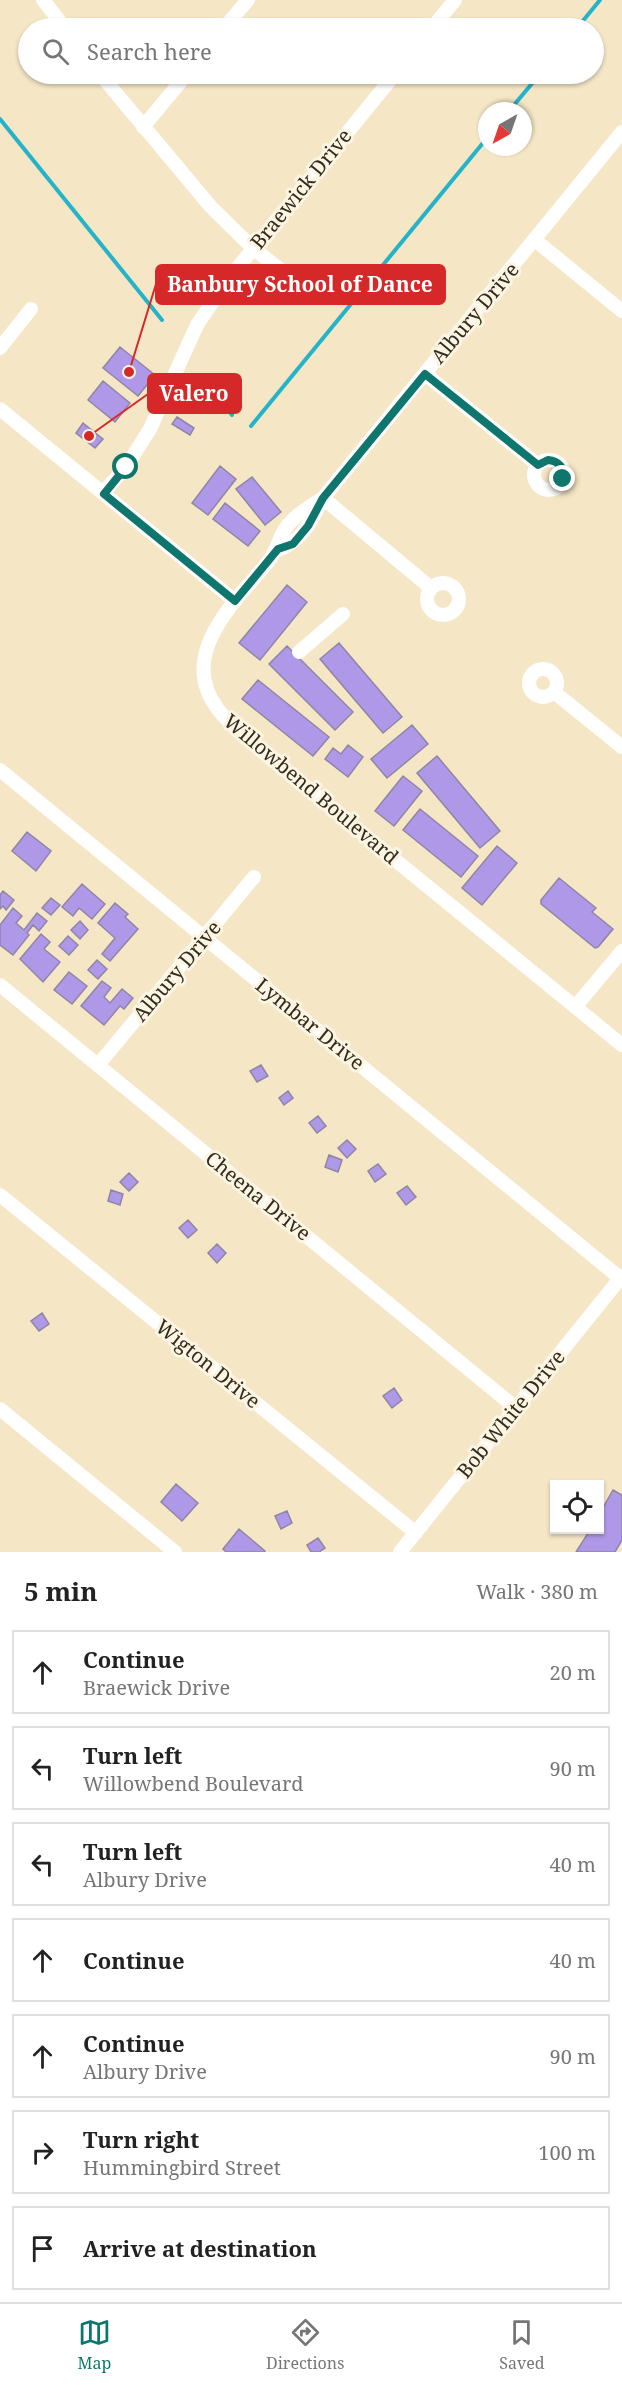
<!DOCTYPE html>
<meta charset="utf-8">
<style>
:root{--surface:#fff;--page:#f2f2f2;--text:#222;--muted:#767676;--line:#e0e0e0;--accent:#0f766e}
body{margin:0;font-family:"Noto Serif",serif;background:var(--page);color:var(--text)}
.controls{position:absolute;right:18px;bottom:18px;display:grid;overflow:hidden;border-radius:0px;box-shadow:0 2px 4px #0004}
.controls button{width:54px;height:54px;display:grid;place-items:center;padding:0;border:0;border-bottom:2px solid var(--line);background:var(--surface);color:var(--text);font:30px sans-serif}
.compass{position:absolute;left:478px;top:102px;width:54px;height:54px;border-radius:50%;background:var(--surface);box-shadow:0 2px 4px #0004;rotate:220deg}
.stop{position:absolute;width:18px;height:18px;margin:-14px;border:4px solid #0f766e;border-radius:50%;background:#fff}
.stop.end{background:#0f766e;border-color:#fff;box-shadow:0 2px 6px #0008}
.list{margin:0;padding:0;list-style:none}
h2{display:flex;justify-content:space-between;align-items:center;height:78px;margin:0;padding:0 24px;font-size:26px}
h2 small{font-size:20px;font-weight:400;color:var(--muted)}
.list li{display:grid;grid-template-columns:39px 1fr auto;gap:18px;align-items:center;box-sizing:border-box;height:84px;margin:0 12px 12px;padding:0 12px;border:2px solid var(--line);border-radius:0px}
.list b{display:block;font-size:22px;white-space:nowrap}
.list p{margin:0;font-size:20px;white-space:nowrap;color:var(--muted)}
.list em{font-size:20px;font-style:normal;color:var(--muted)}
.icon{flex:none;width:33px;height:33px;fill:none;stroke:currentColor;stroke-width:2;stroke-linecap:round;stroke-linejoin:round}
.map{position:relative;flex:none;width:622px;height:1552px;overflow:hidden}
.search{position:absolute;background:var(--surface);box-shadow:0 2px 4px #0004;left:18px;right:18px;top:18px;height:66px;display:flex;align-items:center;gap:15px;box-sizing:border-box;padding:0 21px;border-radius:33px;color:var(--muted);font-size:22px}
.sheet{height:750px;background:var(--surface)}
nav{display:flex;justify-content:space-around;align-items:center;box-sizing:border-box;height:84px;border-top:2px solid var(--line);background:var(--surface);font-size:16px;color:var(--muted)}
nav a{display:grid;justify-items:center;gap:3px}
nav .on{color:var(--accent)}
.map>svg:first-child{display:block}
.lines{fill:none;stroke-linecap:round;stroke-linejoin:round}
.stream{stroke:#24b3c8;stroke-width:4}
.building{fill:#af98e8;stroke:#8e86a4;stroke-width:1.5}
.minor{stroke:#fff;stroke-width:14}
.route{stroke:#0f766e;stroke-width:8}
.labels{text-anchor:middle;stroke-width:6;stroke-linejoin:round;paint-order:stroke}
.street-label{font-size:20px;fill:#312c20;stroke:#fdf4e1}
.leader{fill:none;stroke:#d62828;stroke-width:2}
.callout-dot{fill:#d62828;stroke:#fdf4e1;stroke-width:2}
.callout{fill:#d62828;stroke:#d62828;stroke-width:2}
.callout-label{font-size:21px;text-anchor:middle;font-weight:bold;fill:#fff}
</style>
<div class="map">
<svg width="622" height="1552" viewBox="0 0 622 1552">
<rect width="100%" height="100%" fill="#f5e6c6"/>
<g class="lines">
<path class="stream" d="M 577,28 L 600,0
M 509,111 L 540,74
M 0,119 L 162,320
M 208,384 L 232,415
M 251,426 L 487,138"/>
</g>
<path class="building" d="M 120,347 L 155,375 L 138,396 L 103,368 Z
M 103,381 L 130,403 L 115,422 L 88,400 Z
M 177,417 L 194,428 L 190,435 L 172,424 Z
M 83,423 L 103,439 L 95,448 L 76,433 Z
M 220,466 L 236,479 L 208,515 L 192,503 Z
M 252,477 L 281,512 L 265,525 L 236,489 Z
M 225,503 L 260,531 L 248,546 L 213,519 Z
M 287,585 L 307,602 L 260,660 L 239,643 Z
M 339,643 L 402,717 L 383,733 L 320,659 Z
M 287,646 L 353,712 L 335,730 L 269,664 Z
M 258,680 L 329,737 L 313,756 L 242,699 Z
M 412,725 L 428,744 L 387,778 L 371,759 Z
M 348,745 L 363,757 L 348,777 L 325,759 L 333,748 L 341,754 Z
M 437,756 L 500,831 L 480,848 L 417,773 Z
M 403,776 L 422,791 L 394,826 L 375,811 Z
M 420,809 L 478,856 L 461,877 L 403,830 Z
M 27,832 L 51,851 L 36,871 L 12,851 Z
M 497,846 L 517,863 L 482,905 L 462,888 Z
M 559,878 L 596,908 L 592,912 L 613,929 L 598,947 L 595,948 L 541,904 L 541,900 Z
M 82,884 L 105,904 L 92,919 L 79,908 L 73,916 L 62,907 Z
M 3,891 L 14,900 L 6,910 L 3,906 L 0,909 L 0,895 Z
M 51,898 L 60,905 L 51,915 L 42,908 Z
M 115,903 L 128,914 L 125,917 L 138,929 L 110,961 L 102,954 L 115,938 L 98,923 Z
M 13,908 L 22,916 L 16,923 L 24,930 L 37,913 L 47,921 L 39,931 L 33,925 L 27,933 L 29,935 L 13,955 L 0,945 L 0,925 Z
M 80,921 L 88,930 L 80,939 L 71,930 Z
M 41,934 L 50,942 L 44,949 L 60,962 L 43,982 L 20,959 Z
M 68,936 L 78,945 L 69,955 L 59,946 Z
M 97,960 L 107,969 L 98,979 L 88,970 Z
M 69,972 L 87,986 L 72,1004 L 54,990 Z
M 102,981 L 111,988 L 104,997 L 110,1003 L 122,989 L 133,998 L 124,1009 L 120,1006 L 104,1025 L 81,1006 Z
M 261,1065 L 268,1076 L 257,1082 L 250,1071 Z
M 288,1091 L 293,1098 L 284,1105 L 279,1098 Z
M 318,1116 L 326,1126 L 317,1133 L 309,1123 Z
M 347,1140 L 356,1149 L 347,1158 L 338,1148 Z
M 329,1155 L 342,1160 L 338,1172 L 325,1167 Z
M 378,1164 L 386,1174 L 375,1182 L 368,1171 Z
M 129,1173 L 138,1182 L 129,1191 L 120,1182 Z
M 407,1186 L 416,1197 L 406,1205 L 397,1193 Z
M 111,1190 L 123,1194 L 120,1205 L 108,1201 Z
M 188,1220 L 197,1230 L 188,1238 L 179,1228 Z
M 217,1244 L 226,1253 L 217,1263 L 208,1253 Z
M 42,1313 L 49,1324 L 39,1331 L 31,1321 Z
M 394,1388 L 402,1400 L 392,1408 L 383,1396 Z
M 176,1484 L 198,1503 L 182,1521 L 161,1502 Z
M 613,1490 L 622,1495 L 622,1540 L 615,1552 L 576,1552 L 590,1530 L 600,1530 L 600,1513 Z
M 287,1511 L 292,1523 L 281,1529 L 275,1516 Z
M 239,1529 L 265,1551 L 264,1552 L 226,1552 L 223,1549 Z
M 318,1538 L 325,1548 L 319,1552 L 311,1552 L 307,1545 Z"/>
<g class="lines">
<path class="minor" d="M 43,0 L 65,28
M 224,28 L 248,0
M 432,28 L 455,0
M 100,74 L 211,207 L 253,248 L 316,298
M 143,127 L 187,74
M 622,132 L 323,498 C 308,508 291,517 282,534 C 277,545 276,552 268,562 C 235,602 177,654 217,708 C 224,718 234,726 242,735 L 622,1045
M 535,240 L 622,311
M 0,348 L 31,309
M 425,374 L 538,465
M 0,409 L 235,601
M534 475a15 15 0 1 1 30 0a15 15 0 1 1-30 0Z
M 103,493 L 126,467 L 150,429 L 197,325 L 226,282 L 395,74
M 323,498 L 431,588
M 278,550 C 302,541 311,522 322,500
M427 599a16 16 0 1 1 32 0a16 16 0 1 1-32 0Z
M 299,652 L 343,614
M529 683a14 14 0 1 1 28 0a14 14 0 1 1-28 0Z
M 554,692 L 622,747
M 0,770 L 620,1278
M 0,985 L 516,1408
M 575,1007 L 622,951
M 98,1065 L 254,877
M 0,1195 L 416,1533
M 0,1409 L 175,1552
M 400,1552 L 622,1276"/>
</g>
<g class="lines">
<path class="route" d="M 126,467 L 104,494 L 235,601 L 278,549 L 293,544 L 308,526 L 323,498 L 425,374 L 538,465 L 548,460 C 559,461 565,468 563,479"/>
</g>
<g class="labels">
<g class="street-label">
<text transform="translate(301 189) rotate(-51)" y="7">Braewick Drive</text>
<text transform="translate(475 313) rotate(-50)" y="7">Albury Drive</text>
<text transform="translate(311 789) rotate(40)" y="7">Willowbend Boulevard</text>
<text transform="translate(177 971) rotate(-50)" y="7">Albury Drive</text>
<text transform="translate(310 1024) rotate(39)" y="7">Lymbar Drive</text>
<text transform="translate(258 1196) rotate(39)" y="7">Cheena Drive</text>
<text transform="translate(208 1364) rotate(39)" y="7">Wigton Drive</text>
<text transform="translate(511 1414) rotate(-51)" y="7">Bob White Drive</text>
</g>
</g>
<path class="leader" d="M129 372L156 284M89 436L148 394"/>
<g class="callout-dot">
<circle cx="129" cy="372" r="6"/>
<circle cx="89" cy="436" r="6"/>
</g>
<g class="callout">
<rect x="156" y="265" width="289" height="39" rx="6"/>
<rect x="148" y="374" width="93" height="39" rx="6"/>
</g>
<g class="callout-label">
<text x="300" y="292">Banbury School of Dance</text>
<text x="194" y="401">Valero</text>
</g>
</svg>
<div class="controls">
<button><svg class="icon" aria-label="locate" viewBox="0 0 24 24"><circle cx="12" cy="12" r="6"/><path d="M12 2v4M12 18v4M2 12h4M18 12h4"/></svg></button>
</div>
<svg class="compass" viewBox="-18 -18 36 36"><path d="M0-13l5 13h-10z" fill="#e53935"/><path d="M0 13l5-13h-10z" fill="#767676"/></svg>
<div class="stop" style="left:126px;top:467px"></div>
<div class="stop end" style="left:563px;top:479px"></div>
<div class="search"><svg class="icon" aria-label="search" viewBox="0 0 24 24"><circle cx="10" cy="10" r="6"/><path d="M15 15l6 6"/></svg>Search here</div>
</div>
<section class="sheet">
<h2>5 min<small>Walk · 380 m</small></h2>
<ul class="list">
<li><svg class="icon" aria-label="ahead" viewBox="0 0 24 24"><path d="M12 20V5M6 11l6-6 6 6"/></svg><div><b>Continue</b><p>Braewick Drive</p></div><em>20 m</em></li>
<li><svg class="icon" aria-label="left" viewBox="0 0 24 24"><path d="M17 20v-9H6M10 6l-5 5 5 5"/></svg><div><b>Turn left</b><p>Willowbend Boulevard</p></div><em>90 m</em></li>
<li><svg class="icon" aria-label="left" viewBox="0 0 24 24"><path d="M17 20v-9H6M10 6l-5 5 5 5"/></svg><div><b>Turn left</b><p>Albury Drive</p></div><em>40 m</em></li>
<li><svg class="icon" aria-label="ahead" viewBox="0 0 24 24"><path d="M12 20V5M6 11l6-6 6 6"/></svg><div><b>Continue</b></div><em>40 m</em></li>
<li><svg class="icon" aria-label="ahead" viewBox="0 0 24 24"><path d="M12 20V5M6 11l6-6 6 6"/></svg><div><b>Continue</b><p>Albury Drive</p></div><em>90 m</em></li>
<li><svg class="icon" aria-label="right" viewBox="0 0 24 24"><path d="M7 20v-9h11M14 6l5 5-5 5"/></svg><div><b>Turn right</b><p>Hummingbird Street</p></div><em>100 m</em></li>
<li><svg class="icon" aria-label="arrive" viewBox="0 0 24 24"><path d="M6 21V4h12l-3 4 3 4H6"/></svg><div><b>Arrive at destination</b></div></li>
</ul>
</section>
<nav>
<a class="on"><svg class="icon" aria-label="map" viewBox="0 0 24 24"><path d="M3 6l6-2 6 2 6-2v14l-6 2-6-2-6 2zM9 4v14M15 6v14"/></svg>Map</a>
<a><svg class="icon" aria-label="directions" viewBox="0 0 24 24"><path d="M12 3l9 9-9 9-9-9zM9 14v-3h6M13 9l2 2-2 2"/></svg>Directions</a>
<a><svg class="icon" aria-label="saved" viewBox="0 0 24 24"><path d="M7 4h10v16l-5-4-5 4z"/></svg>Saved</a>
</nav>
